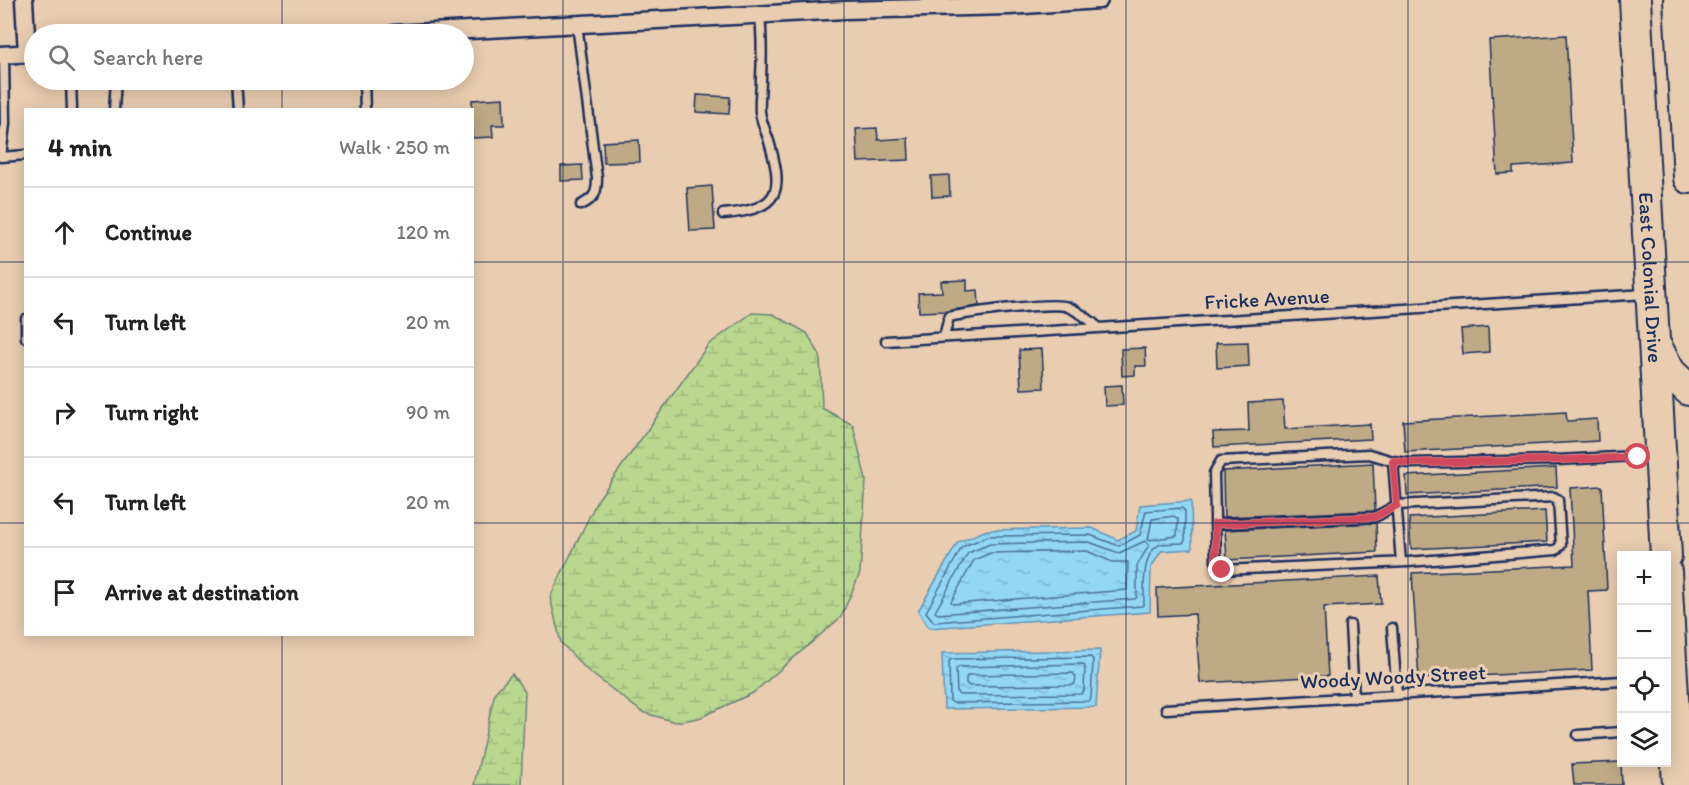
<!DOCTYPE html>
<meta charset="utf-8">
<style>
:root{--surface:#fff;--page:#f6f6f6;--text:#222;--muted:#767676;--line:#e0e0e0}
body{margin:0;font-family:Itim,sans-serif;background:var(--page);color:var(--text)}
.controls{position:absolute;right:18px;bottom:18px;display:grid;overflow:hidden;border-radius:0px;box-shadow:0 3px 15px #0003}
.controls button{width:54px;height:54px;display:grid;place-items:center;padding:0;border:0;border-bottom:2px solid var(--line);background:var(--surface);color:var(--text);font:30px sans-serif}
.stop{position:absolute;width:18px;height:18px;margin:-14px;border:4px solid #d1495b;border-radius:50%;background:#fff}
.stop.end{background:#d1495b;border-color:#fff;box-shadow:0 2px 6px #0008}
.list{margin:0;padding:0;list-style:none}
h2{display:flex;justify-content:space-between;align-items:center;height:78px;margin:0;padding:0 24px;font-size:26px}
h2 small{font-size:20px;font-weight:400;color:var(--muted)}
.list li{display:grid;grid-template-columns:39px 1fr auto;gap:18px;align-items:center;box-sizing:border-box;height:90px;padding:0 24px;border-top:2px solid var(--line)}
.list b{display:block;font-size:22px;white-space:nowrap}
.list em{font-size:20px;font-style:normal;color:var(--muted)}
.icon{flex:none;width:33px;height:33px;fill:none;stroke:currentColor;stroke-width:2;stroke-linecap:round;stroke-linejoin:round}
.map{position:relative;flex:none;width:1689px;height:785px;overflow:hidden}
.search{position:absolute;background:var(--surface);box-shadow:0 3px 15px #0003;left:24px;top:24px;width:450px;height:66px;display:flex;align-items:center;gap:15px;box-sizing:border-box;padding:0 21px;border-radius:33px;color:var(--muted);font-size:22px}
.panel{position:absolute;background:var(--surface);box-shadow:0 3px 15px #0003;left:24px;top:108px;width:450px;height:528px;border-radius:0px}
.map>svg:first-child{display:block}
.wetland{fill:url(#wetland-marsh);stroke:#6a8376;stroke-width:1.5}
.water{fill:url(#water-ripples);stroke:#6294b8;stroke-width:1.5}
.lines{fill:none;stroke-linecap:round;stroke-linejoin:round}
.shore{stroke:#4b729a;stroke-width:1.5}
.building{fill:#bfaa86;stroke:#1b2f5e;stroke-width:1.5}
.lane-casing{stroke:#1b2f5e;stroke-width:13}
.street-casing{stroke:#1b2f5e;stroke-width:21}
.highway-casing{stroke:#1b2f5e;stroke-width:34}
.lane{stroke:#e9cdb0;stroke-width:8}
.street{stroke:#e9cdb0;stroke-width:16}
.highway{stroke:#e9cdb0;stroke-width:30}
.route{stroke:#d1495b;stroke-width:8}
.grid{fill:none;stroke:#1b2f5e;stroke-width:1.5;stroke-opacity:0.55}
.labels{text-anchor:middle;stroke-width:6;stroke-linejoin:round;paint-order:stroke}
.street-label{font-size:21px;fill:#1b2f5e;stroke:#e9cdb0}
</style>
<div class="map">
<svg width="1689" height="785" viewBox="0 0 1689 785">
<defs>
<pattern id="wetland-marsh" width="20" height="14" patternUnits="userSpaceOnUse" patternTransform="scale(1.5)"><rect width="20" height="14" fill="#b9d78f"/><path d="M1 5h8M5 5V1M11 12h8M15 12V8" fill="none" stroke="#9eb97e"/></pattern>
<pattern id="water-ripples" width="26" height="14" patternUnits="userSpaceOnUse" patternTransform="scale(1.5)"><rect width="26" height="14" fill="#92d7f4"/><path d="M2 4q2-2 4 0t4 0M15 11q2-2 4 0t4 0" fill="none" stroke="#7db9d4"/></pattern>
</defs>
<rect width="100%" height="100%" fill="#e9cdb0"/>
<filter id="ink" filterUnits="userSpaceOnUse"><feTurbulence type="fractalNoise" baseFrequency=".0167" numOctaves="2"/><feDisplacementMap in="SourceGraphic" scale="12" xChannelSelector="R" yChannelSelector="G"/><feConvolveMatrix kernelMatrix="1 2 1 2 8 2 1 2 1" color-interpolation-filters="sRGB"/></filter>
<g filter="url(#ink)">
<path class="wetland" d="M 752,313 L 773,314 L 807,333 L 820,355 L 822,408 L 853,425 L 866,480 L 860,573 L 841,617 L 753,693 L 699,718 L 675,722 L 642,712 L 587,670 L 561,643 L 550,597 L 597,501 L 708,345 Z
M 512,674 L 525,692 L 521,785 L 474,785 L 495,692 Z"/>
<path class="water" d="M 1191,501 L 1192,549 L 1161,551 L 1151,568 L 1150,612 L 929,628 L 918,611 L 958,542 L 987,530 L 1092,528 L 1118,540 L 1136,531 L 1140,505 Z
M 1100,650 L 1096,707 L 944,709 L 942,653 Z"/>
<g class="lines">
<path class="shore" d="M 1182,508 L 1185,511 L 1185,541 L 1183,543 C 1176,544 1165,542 1159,545 C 1142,553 1144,588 1144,604 L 1142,606 L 934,622 L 926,612 L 962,547 L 988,536 L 1090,535 L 1119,546 L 1140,535 L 1146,511 Z
M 1174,516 L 1178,519 L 1177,536 L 1148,540 L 1152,519 Z
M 1145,541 L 1149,545 L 1137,566 L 1137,597 L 1135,599 L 938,614 L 935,612 L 968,553 L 990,544 L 1089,542 L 1119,553 Z
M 1087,551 L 1112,562 L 1128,562 L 1127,590 L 954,604 L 951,602 L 974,560 L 991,553 Z
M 1091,657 L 1093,660 L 1091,698 L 1089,701 L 953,703 L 950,701 L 949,662 L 951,659 Z
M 1083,664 L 1085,667 L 1084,691 L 1081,694 L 960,695 L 957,693 L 956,669 L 959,667 Z
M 1073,673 L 1076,677 L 1075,683 L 1073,685 L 969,686 L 966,683 L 966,678 L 968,675 Z"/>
</g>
<path class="building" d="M 1566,35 L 1573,163 L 1513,167 L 1513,173 L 1497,174 L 1489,40 Z
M 697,95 L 730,97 L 729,114 L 696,112 Z
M 503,98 L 504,125 L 492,125 L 493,137 L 472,138 L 472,100 Z
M 877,128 L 878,140 L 908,138 L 909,160 L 858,162 L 856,129 Z
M 639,140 L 640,162 L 604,163 L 603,142 Z
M 582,165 L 583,180 L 561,181 L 561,166 Z
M 949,175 L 950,196 L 932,197 L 931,176 Z
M 712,186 L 715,230 L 690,231 L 687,188 Z
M 967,280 L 967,291 L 978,290 L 979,306 L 947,311 L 919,312 L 918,293 L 942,292 L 941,281 Z
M 1488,327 L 1489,352 L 1463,354 L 1461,329 Z
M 1248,342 L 1249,366 L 1217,368 L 1216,343 Z
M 1145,348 L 1146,366 L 1135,366 L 1135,375 L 1122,376 L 1121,349 Z
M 1042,349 L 1044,388 L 1021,389 L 1019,350 Z
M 1122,385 L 1123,405 L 1105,406 L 1104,386 Z
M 1283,401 L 1285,429 L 1370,424 L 1371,439 L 1214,447 L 1213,432 L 1249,431 L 1248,403 Z
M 1566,412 L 1567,421 L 1597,419 L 1598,441 L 1405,452 L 1403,421 Z
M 1373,463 L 1375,510 L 1373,511 L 1224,517 L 1223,471 Z
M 1556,468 L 1557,487 L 1407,495 L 1406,476 Z
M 1602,486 L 1607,590 L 1588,591 L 1592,670 L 1419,679 L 1412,573 L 1574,565 L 1570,488 Z
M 1545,511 L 1547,542 L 1411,549 L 1409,518 Z
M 1376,523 L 1377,552 L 1227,560 L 1225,530 Z
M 1379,576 L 1381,604 L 1324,607 L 1328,676 L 1200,683 L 1195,614 L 1158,616 L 1157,588 Z
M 1621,762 L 1622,785 L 1574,785 L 1572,764 Z"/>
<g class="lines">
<g class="lane-casing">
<path id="lane" d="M 577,24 L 597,178 C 597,193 595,198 581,205
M 4,55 L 5,124 L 1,157 L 26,155
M 71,80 L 72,110
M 236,80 L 238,110
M 364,80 L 365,110
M 114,110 L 116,80
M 723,214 C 782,209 784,191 768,138 C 765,130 761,120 760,112 C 759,101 761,90 761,79 C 762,57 762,36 760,15
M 26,319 L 26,338
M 944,337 L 949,317 C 967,313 1054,301 1068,307 C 1080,312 1090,320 1099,328
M 886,341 L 1646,294
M 1393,461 L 1401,562
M 1215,524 L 1375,517 L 1397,505 L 1554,497 L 1558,500 L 1561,545 L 1556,550 L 1408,562 L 1222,570 L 1216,561 L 1214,473 L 1221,461 L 1369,454 L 1393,461 L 1409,463 L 1557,460 L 1656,455
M 1350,625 L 1354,698
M 1392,628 L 1397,695
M 1166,709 L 1622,681
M 1578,735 L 1622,732"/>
</g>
<g class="street-casing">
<path id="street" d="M 24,0 L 27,54
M 393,34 L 845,10 L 1009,6 L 1099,0
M 0,55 L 34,53"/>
</g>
<g class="highway-casing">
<g id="highway">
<path id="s1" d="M 1635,0 L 1666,556"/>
<path d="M 1679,0 L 1689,178"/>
<path d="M 1655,344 L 1670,372 L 1689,390"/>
<path d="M 1666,572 L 1678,785"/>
</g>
</g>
<use href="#lane" class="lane"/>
<use href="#street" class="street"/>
<use href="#highway" class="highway"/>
</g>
</g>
<g class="lines" filter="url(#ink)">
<path class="route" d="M 1222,570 L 1216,561 L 1215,524 L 1375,517 L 1397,505 L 1393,461 L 1409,463 L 1557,460 L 1638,457"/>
</g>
<path class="grid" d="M 282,0 L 282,34M 563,0 L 563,785M 844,0 L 844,785M 1126,0 L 1126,785M 1408,0 L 1408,785M 282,80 L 282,110M 0,262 L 26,262M 472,262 L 1689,262M 0,523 L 26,523M 472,523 L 1689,523M 282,634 L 282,785"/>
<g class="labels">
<g class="street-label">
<text dy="7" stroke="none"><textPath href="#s1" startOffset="278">East Colonial Drive</textPath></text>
<text transform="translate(1267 299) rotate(-3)" y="7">Fricke Avenue</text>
<text transform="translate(1393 677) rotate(-3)" y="7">Woody Woody Street</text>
</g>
</g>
</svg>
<div class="controls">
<button>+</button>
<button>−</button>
<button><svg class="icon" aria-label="locate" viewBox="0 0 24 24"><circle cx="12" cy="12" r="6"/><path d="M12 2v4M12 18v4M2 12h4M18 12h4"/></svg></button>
<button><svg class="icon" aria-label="layers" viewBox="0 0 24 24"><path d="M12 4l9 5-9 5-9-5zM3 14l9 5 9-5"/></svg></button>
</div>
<div class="stop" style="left:1638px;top:457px"></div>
<div class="stop end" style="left:1222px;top:570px"></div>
<div class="search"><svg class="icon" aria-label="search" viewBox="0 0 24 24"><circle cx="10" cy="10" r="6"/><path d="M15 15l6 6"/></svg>Search here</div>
<section class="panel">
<h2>4 min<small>Walk · 250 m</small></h2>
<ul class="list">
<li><svg class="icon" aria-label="ahead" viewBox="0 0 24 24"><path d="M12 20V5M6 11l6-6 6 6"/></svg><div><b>Continue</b></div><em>120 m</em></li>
<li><svg class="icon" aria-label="left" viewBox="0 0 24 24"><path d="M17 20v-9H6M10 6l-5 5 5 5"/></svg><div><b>Turn left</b></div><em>20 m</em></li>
<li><svg class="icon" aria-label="right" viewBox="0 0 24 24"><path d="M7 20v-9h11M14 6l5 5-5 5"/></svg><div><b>Turn right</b></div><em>90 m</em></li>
<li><svg class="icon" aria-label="left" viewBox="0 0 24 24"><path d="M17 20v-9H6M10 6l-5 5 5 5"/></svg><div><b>Turn left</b></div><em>20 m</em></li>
<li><svg class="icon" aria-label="arrive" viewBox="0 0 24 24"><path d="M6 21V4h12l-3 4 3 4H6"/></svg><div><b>Arrive at destination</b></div></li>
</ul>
</section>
</div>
